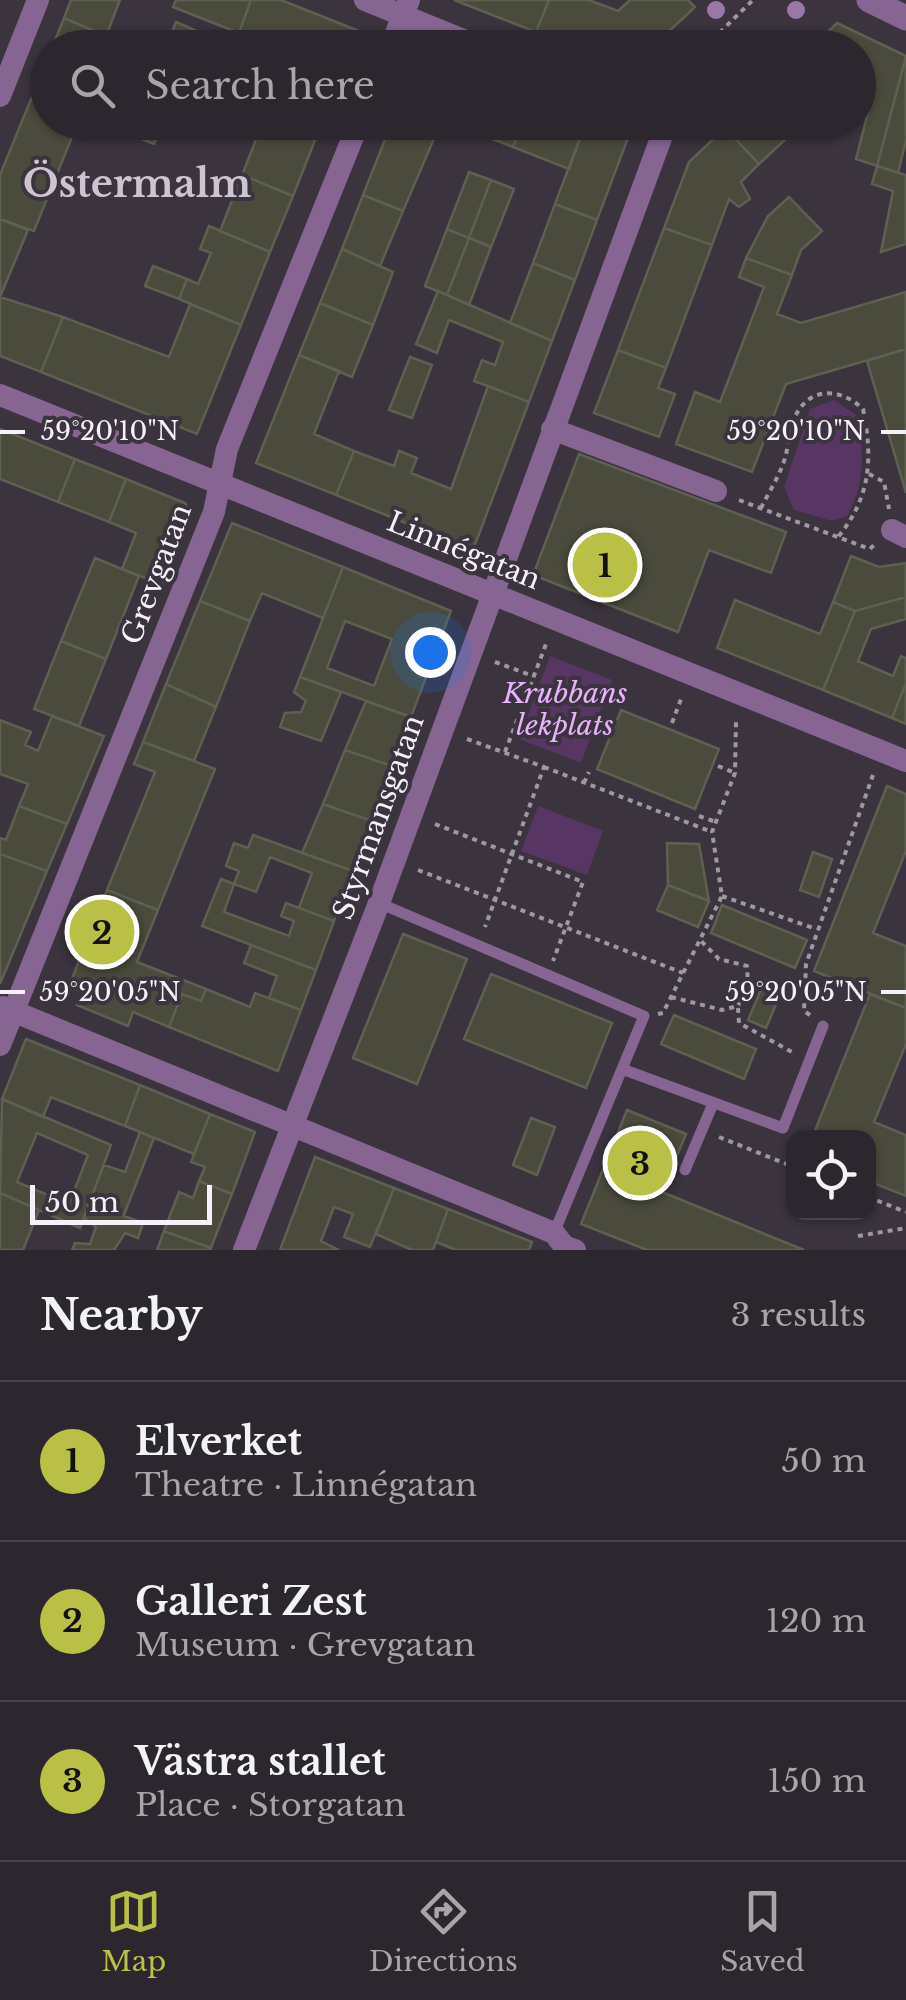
<!DOCTYPE html>
<meta charset="utf-8">
<style>
:root{--surface:#2c262e;--page:#38323a;--text:#f1f3f6;--muted:#a6a5aa;--line:#48434a;--accent:#bac045}
body{margin:0;font-family:"Libre Baskerville",serif;background:var(--page);color:var(--text)}
.controls{position:absolute;right:30px;bottom:30px;display:grid;overflow:hidden;border-radius:20px;box-shadow:0 2px 8px #0004}
.controls button{width:90px;height:90px;display:grid;place-items:center;padding:0;border:0;border-bottom:2px solid var(--line);background:var(--surface);color:var(--text);font:50px sans-serif}
.scale{position:absolute;left:30px;bottom:25px;width:182px;box-sizing:border-box;padding-left:10px;border:5px solid #f6f1f8;border-top:0;font-size:28px;line-height:35px;white-space:nowrap;color:#f6f1f8;-webkit-text-stroke:8px #3b333e;paint-order:stroke}
.you{position:absolute;left:430px;top:652px;width:35px;height:35px;margin:-25px;border:8px solid #fff;border-radius:50%;background:#1a73e8;box-shadow:0 0 0 15px #1a73e833}
.badge{display:grid;place-items:center;width:65px;height:65px;border-radius:50%;background:var(--accent);color:#111;font-size:32px;font-weight:700}
.pin{position:absolute;translate:-50% -50%;border:5px solid #fff;box-shadow:0 2px 10px #0006}
.list{margin:0;padding:0;list-style:none}
h2{display:flex;justify-content:space-between;align-items:center;height:130px;margin:0;padding:0 40px;font-size:42px}
h2 small{font-size:32px;font-weight:400;color:var(--muted)}
.list li{display:grid;grid-template-columns:65px 1fr auto;gap:30px;align-items:center;box-sizing:border-box;height:160px;padding:0 40px;border-top:2px solid var(--line)}
.list b{display:block;font-size:38px;white-space:nowrap}
.list p{margin:0;font-size:32px;white-space:nowrap;color:var(--muted)}
.list em{font-size:32px;font-style:normal;color:var(--muted)}
.icon{flex:none;width:55px;height:55px;fill:none;stroke:currentColor;stroke-width:2;stroke-linecap:round;stroke-linejoin:round}
.map{position:relative;flex:none;width:906px;height:1250px;overflow:hidden}
.search{position:absolute;background:var(--surface);box-shadow:0 2px 8px #0004;left:30px;right:30px;top:30px;height:110px;display:flex;align-items:center;gap:25px;box-sizing:border-box;padding:0 35px;border-radius:55px;color:var(--muted);font-size:38px}
.sheet{height:610px;background:var(--surface)}
nav{display:flex;justify-content:space-around;align-items:center;box-sizing:border-box;height:140px;border-top:2px solid var(--line);background:var(--surface);font-size:28px;color:var(--muted)}
nav a{display:grid;justify-items:center;gap:5px}
nav .on{color:var(--accent)}
.map>svg:first-child{display:block}
.green{fill:#573663}
.building{fill:#4a4b3d;stroke:#5e6051;stroke-width:2.5;fill-rule:evenodd}
.lines{fill:none;stroke-linecap:round;stroke-linejoin:round}
.path{stroke:#9f98a1;stroke-width:4;stroke-dasharray:5 5;stroke-linecap:butt}
.service{stroke:#876593;stroke-width:11}
.minor{stroke:#876593;stroke-width:22}
.tertiary{stroke:#876593;stroke-width:25}
.tree{fill:#9a78a6}
.ticks{fill:none;stroke:#f6f1f8;stroke-width:4}
.labels{text-anchor:middle;stroke-width:8;stroke-linejoin:round;paint-order:stroke}
.street-label{font-size:28px;fill:#f6f1f8;stroke:#3b333e}
.park-label{font-size:28px;font-style:italic;fill:#e8b1fb;stroke:#3b333e}
.district-label{font-size:38px;font-weight:bold;fill:#cec3d2;stroke:#3b333e}
.ticks-label{font-size:25px;text-anchor:middle;fill:#f6f1f8;stroke:#3b333e;stroke-width:8;stroke-linejoin:round;paint-order:stroke}
</style>
<div class="map">
<svg width="906" height="1250" viewBox="0 0 906 1250">
<rect width="100%" height="100%" fill="#3b333e"/>
<path class="green" d="M 834,400 L 856,415 C 865,450 865,485 847,516 L 832,521 L 794,510 L 784,487 L 810,409 Z
M 550,656 L 612,680 L 581,763 L 519,739 Z
M 538,806 L 603,831 L 587,875 L 521,851 Z"/>
<path class="building" d="M 71,0 L 120,0 L 106,36 L 64,18 Z
M 176,0 L 251,0 L 239,33 L 173,7 Z
M 251,0 L 281,0 L 359,31 L 352,48 L 253,48 L 236,41 Z
M 454,0 L 549,0 L 536,32 Z
M 549,0 L 589,0 L 618,11 L 630,0 L 688,0 L 695,7 L 651,48 L 574,48 L 536,32 Z
M 64,18 L 106,36 L 101,48 L 52,48 Z
M 176,22 L 197,31 L 190,48 L 166,48 Z
M 837,23 L 906,56 L 877,166 L 856,159 L 872,97 L 858,91 L 858,48 L 811,48 Z
M 906,57 L 906,140 L 898,173 L 877,166 Z
M 38,82 L 48,87 L 48,122 L 78,122 L 34,231 L 0,219 L 0,175 Z
M 121,122 L 163,122 L 154,144 L 118,130 Z
M 263,122 L 300,122 L 319,130 L 293,196 L 242,175 Z
M 392,122 L 407,122 L 436,134 L 403,211 L 363,195 Z
M 407,122 L 522,122 L 513,147 L 455,124 L 449,139 Z
M 522,122 L 586,122 L 569,169 L 513,147 Z
M 586,122 L 628,138 L 597,220 L 555,204 Z
M 731,122 L 804,122 L 759,164 L 725,128 Z
M 725,128 L 759,164 L 741,182 L 750,199 L 739,207 L 729,199 L 712,245 L 664,228 L 689,162 Z
M 877,166 L 906,175 L 906,244 L 881,252 L 893,191 L 872,184 Z
M 469,172 L 491,180 L 469,238 L 447,229 Z
M 242,175 L 293,196 L 270,252 L 220,231 Z
M 491,180 L 514,189 L 491,247 L 469,238 Z
M 363,195 L 403,211 L 380,266 L 342,249 Z
M 789,197 L 822,231 L 801,250 L 792,275 L 746,258 L 768,216 Z
M 555,204 L 597,220 L 575,280 L 533,263 Z
M 0,219 L 28,230 L 0,297 Z
M 209,226 L 270,252 L 241,325 L 179,299 L 187,279 L 198,284 L 211,253 L 200,249 Z
M 664,228 L 712,245 L 666,368 L 618,350 Z
M 447,229 L 469,238 L 447,295 L 425,286 Z
M 469,238 L 491,247 L 469,305 L 447,295 Z
M 342,249 L 393,272 L 373,325 L 320,303 Z
M 746,258 L 792,275 L 777,314 L 801,323 L 906,292 L 906,349 L 786,384 L 752,472 L 676,444 L 695,392 L 720,402 L 764,287 L 739,277 Z
M 533,263 L 575,280 L 552,341 L 510,323 Z
M 153,266 L 187,279 L 179,299 L 145,286 Z
M 438,291 L 552,341 L 529,402 L 474,381 L 482,360 L 495,365 L 503,342 L 449,320 L 437,353 L 416,344 Z
M 0,297 L 63,317 L 41,372 L 0,356 Z
M 320,303 L 373,325 L 352,377 L 299,355 Z
M 190,304 L 241,325 L 197,434 L 41,372 L 63,317 L 169,357 Z
M 906,349 L 906,493 L 867,361 Z
M 618,350 L 666,368 L 658,388 L 675,394 L 659,437 L 594,413 Z
M 299,355 L 339,371 L 314,434 L 354,451 L 336,495 L 256,463 Z
M 410,357 L 432,365 L 412,418 L 389,410 Z
M 488,386 L 529,402 L 473,550 L 336,495 L 354,451 L 394,466 L 399,451 L 417,458 L 411,473 L 451,489 Z
M 0,429 L 75,459 L 58,502 L 0,479 Z
M 579,454 L 786,532 L 771,573 L 709,550 L 678,632 L 533,575 Z
M 75,459 L 126,479 L 109,522 L 58,502 Z
M 126,479 L 185,503 L 191,517 L 163,585 L 122,569 L 136,533 L 109,522 Z
M 232,523 L 343,567 L 323,618 L 262,593 L 250,621 L 200,601 Z
M 851,556 L 879,567 L 906,563 L 906,597 L 855,611 L 833,602 Z
M 95,558 L 139,576 L 106,659 L 61,641 Z
M 343,567 L 451,611 L 411,717 L 300,677 ZM 345,621 L 392,639 L 374,686 L 327,668 Z
M 906,597 L 906,619 L 871,629 L 858,661 L 893,676 L 901,656 L 906,658 L 906,683 L 892,718 L 823,690 L 855,611 Z
M 735,600 L 820,634 L 833,602 L 855,611 L 823,690 L 717,648 Z
M 200,601 L 250,621 L 216,707 L 166,684 Z
M 61,641 L 106,659 L 79,726 L 34,709 Z
M 300,677 L 341,692 L 321,741 L 280,727 L 285,713 L 301,712 L 306,701 L 294,692 Z
M 906,683 L 906,724 L 892,718 Z
M 166,684 L 216,707 L 194,761 L 143,742 Z
M 366,701 L 411,717 L 392,766 L 345,750 Z
M 621,710 L 719,749 L 695,809 L 597,769 Z
M 52,716 L 104,736 L 67,824 L 19,806 L 28,784 L 0,774 L 0,720 L 31,732 L 25,745 L 38,751 Z
M 143,742 L 215,769 L 158,910 L 107,890 L 155,772 L 134,764 Z
M 345,750 L 392,766 L 372,821 L 323,804 Z
M 887,786 L 906,794 L 906,851 L 873,933 L 906,946 L 906,1008 L 814,971 Z
M 323,804 L 372,821 L 353,871 L 302,853 Z
M 19,806 L 67,824 L 47,871 L 0,854 L 0,838 L 6,840 Z
M 253,835 L 353,871 L 334,921 L 299,908 L 312,873 L 270,857 L 256,892 L 234,884 L 239,871 L 226,866 L 234,843 L 248,848 Z
M 667,843 L 699,844 L 709,901 L 668,885 Z
M 813,852 L 832,859 L 819,897 L 800,890 Z
M 0,854 L 47,871 L 0,984 Z
M 221,879 L 234,884 L 224,912 L 289,936 L 294,921 L 281,916 L 286,903 L 334,921 L 316,970 L 202,926 Z
M 668,885 L 709,901 L 698,927 L 657,910 Z
M 107,890 L 158,910 L 137,962 L 206,989 L 201,1001 L 182,994 L 169,1027 L 133,1012 L 128,1026 L 77,1005 L 82,992 L 69,986 Z
M 722,905 L 807,940 L 795,968 L 711,933 Z
M 403,934 L 467,959 L 417,1084 L 353,1058 Z
M 251,945 L 316,970 L 301,1010 L 269,998 L 277,976 L 244,963 Z
M 491,974 L 612,1023 L 586,1088 L 464,1039 Z
M 765,980 L 783,988 L 766,1028 L 748,1020 Z
M 206,989 L 250,1007 L 255,993 L 301,1010 L 278,1071 L 169,1027 L 182,994 L 201,1001 Z
M 870,994 L 906,1008 L 906,1044 L 874,1122 L 906,1135 L 906,1196 L 868,1181 L 868,1138 L 812,1138 Z
M 674,1015 L 756,1049 L 744,1079 L 661,1044 Z
M 26,1039 L 140,1085 L 125,1126 L 51,1097 L 43,1117 L 2,1099 Z
M 140,1085 L 210,1114 L 194,1154 L 125,1126 Z
M 2,1099 L 111,1145 L 80,1228 L 0,1193 ZM 37,1133 L 88,1155 L 69,1204 L 17,1182 Z
M 627,1110 L 686,1134 L 662,1192 L 804,1250 L 647,1250 L 581,1224 Z
M 210,1114 L 255,1132 L 232,1194 L 199,1181 L 205,1167 L 191,1162 Z
M 531,1118 L 555,1127 L 537,1175 L 513,1165 Z
M 140,1132 L 154,1138 L 124,1215 L 89,1203 L 104,1165 L 125,1172 Z
M 315,1157 L 394,1188 L 370,1247 L 344,1237 L 353,1214 L 334,1207 L 321,1241 L 339,1250 L 280,1250 Z
M 199,1181 L 232,1194 L 211,1248 L 164,1231 L 179,1192 L 193,1198 Z
M 394,1188 L 448,1209 L 433,1250 L 412,1250 L 376,1234 Z
M 0,1193 L 39,1210 L 23,1250 L 0,1250 Z
M 89,1203 L 143,1223 L 138,1238 L 125,1233 L 114,1250 L 72,1250 L 75,1243 L 90,1244 L 96,1227 L 84,1218 Z
M 448,1209 L 532,1242 L 529,1250 L 456,1250 L 436,1242 Z
M 164,1231 L 211,1248 L 210,1250 L 157,1250 Z"/>
<g class="lines">
<path class="path" d="M 721,48 L 714,38 L 753,0
M 869,474 L 884,482 L 889,509
M 739,500 L 870,549 L 874,545
M 761,508 C 769,492 780,475 785,458 C 789,445 788,431 794,419 C 808,386 840,387 863,409 C 873,458 871,497 838,537
M 495,662 L 533,676
M 672,723 L 681,699
M 467,739 L 544,767 L 485,927
M 505,752 L 546,644
M 718,766 L 735,773
M 544,767 L 712,832
M 584,783 L 589,772
M 699,816 L 716,822
M 435,824 L 583,882 L 553,961
M 418,870 L 683,973
M 722,896 L 816,929
M 671,997 L 722,1010 L 738,1006 L 748,984 L 747,966 L 719,959 L 701,941
M 738,1008 L 739,1023 L 792,1052
M 658,1014 L 663,1013 L 722,896 L 712,832 L 735,773 L 736,722
M 810,1015 L 804,1011 L 806,964 L 873,775
M 719,1137 L 794,1167
M 868,1197 L 906,1212
M 858,1236 L 906,1228"/>
<path class="service" d="M 379,903 L 644,1016 L 554,1233
M 622,1069 L 783,1128 L 823,1026
M 685,1170 L 712,1106"/>
<path class="minor" d="M 365,0 L 483,48
M 390,48 L 409,0
M 0,96 L 38,0
M 0,395 L 906,761
M 552,429 L 716,491
M 892,530 L 906,537
M 3,1007 L 554,1233 L 564,1246 L 575,1250
M 0,1045 L 214,512 L 227,449 L 359,122
M 244,1250 L 379,903 L 667,122"/>
<path class="tertiary" d="M 869,0 L 906,18"/>
</g>
<g class="tree">
<circle cx="716" cy="10" r="9"/>
<circle cx="796" cy="10" r="9"/>
</g>
<path class="ticks" d="M 0,432 L 25,432M 881,432 L 906,432M 0,992 L 25,992M 881,992 L 906,992"/>
<g class="labels">
<g class="street-label">
<text transform="translate(464 550) rotate(22)" y="10">Linnégatan</text>
<text transform="translate(156 574) rotate(-69)" y="10">Grevgatan</text>
<text transform="translate(378 817) rotate(-70)" y="10">Styrmansgatan</text>
</g>
<g class="park-label">
<text x="565" y="703">Krubbans<tspan x="565" dy="32">lekplats</tspan></text>
</g>
<g class="district-label">
<text x="137" y="197">Östermalm</text>
</g>
</g>
<g class="ticks-label">
<text x="110" y="440">59°20'10"N</text>
<text x="796" y="440">59°20'10"N</text>
<text x="110" y="1001">59°20'05"N</text>
<text x="796" y="1001">59°20'05"N</text>
</g>
</svg>
<div class="controls">
<button><svg class="icon" aria-label="locate" viewBox="0 0 24 24"><circle cx="12" cy="12" r="6"/><path d="M12 2v4M12 18v4M2 12h4M18 12h4"/></svg></button>
</div>
<div class="scale">50 m</div>
<div class="you"></div>
<div class="pin badge" style="left:605px;top:565px">1</div>
<div class="pin badge" style="left:102px;top:932px">2</div>
<div class="pin badge" style="left:640px;top:1163px">3</div>
<div class="search"><svg class="icon" aria-label="search" viewBox="0 0 24 24"><circle cx="10" cy="10" r="6"/><path d="M15 15l6 6"/></svg>Search here</div>
</div>
<section class="sheet">
<h2>Nearby<small>3 results</small></h2>
<ul class="list">
<li><span class="badge">1</span><div><b>Elverket</b><p>Theatre · Linnégatan</p></div><em>50 m</em></li>
<li><span class="badge">2</span><div><b>Galleri Zest</b><p>Museum · Grevgatan</p></div><em>120 m</em></li>
<li><span class="badge">3</span><div><b>Västra stallet</b><p>Place · Storgatan</p></div><em>150 m</em></li>
</ul>
</section>
<nav>
<a class="on"><svg class="icon" aria-label="map" viewBox="0 0 24 24"><path d="M3 6l6-2 6 2 6-2v14l-6 2-6-2-6 2zM9 4v14M15 6v14"/></svg>Map</a>
<a><svg class="icon" aria-label="directions" viewBox="0 0 24 24"><path d="M12 3l9 9-9 9-9-9zM9 14v-3h6M13 9l2 2-2 2"/></svg>Directions</a>
<a><svg class="icon" aria-label="saved" viewBox="0 0 24 24"><path d="M7 4h10v16l-5-4-5 4z"/></svg>Saved</a>
</nav>
